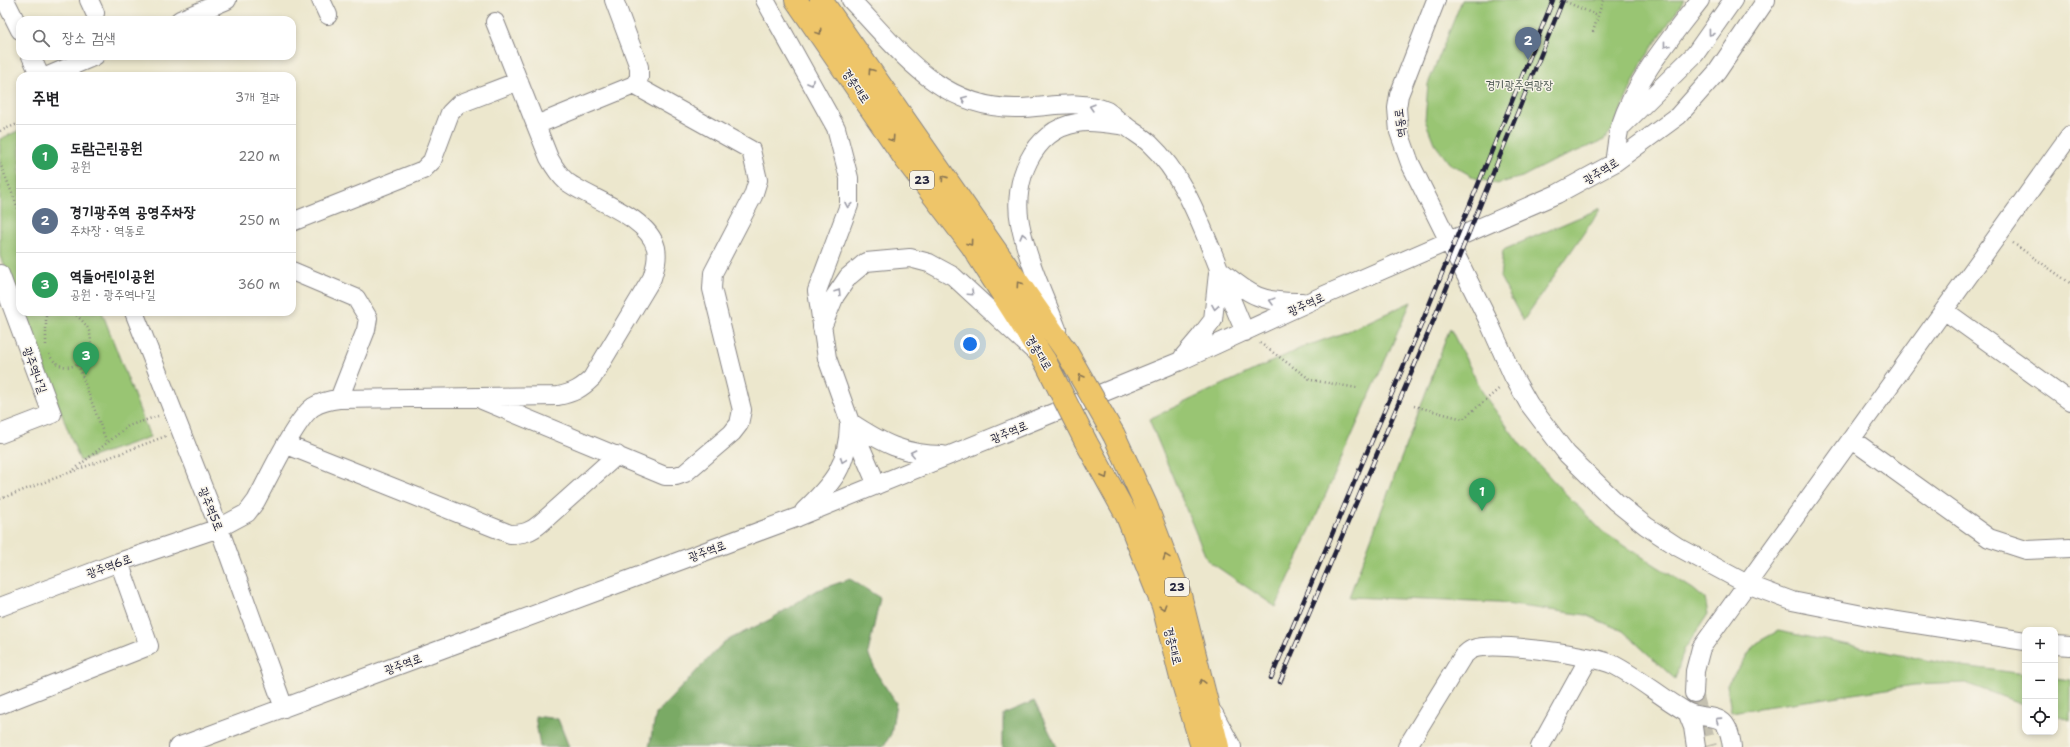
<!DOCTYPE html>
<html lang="ko">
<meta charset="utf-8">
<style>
:root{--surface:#fff;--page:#f6f6f6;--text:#202124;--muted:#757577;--line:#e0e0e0;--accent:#111827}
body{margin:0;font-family:"Shantell Sans","Poor Story",sans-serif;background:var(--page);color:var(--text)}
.controls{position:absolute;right:12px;bottom:12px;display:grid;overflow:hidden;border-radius:8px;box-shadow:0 2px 6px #0003}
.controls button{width:36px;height:36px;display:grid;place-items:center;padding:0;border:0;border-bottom:1px solid var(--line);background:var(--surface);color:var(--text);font:20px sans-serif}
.you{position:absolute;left:970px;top:344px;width:14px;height:14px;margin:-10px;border:3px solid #fff;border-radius:50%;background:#1a73e8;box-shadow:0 0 0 6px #1a73e833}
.badge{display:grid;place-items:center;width:26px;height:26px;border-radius:50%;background:var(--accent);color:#fff;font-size:13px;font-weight:700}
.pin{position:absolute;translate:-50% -33px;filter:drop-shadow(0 1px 2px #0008)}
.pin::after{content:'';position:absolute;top:21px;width:14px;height:12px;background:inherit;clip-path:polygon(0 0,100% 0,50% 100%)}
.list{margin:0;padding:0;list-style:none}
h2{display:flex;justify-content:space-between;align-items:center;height:52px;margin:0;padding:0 16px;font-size:17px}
h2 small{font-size:13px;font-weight:400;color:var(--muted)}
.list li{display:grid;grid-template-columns:26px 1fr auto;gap:12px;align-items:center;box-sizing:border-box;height:64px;padding:0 16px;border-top:1px solid var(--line)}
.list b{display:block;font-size:15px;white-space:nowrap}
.list p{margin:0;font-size:13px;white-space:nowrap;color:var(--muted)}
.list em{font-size:13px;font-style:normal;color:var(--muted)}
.icon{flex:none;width:22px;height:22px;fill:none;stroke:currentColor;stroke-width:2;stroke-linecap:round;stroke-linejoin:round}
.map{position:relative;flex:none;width:2070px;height:747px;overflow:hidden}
.search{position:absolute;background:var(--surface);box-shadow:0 2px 6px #0003;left:16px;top:16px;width:280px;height:44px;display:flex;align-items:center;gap:10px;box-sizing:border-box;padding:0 14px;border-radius:12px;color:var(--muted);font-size:15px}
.panel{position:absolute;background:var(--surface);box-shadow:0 2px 6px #0003;left:16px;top:72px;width:280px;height:244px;border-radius:12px}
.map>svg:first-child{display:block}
.green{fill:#99c573;stroke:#5e7457}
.forest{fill:#7aaa65;stroke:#4e6650}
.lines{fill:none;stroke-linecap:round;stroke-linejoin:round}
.minor-tunnel{stroke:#c4c0b0;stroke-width:18;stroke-dasharray:18 9;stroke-linecap:butt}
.minor-casing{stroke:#878484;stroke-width:20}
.major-casing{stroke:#878484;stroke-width:24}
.path{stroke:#878484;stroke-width:2.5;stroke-dasharray:1 3;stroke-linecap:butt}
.minor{stroke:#fff;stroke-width:18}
.major{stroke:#eec569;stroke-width:22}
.rail-casing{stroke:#22223b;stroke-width:4.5}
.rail{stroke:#f7f3e8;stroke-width:3;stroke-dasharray:9;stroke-linecap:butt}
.major-bridge-casing{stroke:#878484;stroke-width:24;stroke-linecap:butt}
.major-bridge{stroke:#eec569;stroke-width:22}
.oneway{stroke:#887452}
.oneway2{stroke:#9c9ca7}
.labels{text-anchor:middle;stroke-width:3;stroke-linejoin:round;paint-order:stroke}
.shield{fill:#f7f3e8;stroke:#62616f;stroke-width:1}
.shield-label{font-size:11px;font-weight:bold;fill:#22223b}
.park-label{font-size:12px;fill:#46534c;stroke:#f7f3e8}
.street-label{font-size:12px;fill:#22223b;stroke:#f7f3e8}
</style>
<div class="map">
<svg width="2070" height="747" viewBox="0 0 2070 747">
<rect width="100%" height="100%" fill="#f7f3e8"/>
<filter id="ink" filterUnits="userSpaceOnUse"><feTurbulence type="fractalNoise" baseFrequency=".025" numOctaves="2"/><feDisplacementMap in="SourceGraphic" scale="8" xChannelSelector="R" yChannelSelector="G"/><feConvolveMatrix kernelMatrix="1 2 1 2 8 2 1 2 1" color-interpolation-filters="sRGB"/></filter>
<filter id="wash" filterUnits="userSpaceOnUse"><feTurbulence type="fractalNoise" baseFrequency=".012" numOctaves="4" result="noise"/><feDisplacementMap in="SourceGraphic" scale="16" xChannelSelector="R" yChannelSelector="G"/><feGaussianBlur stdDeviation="0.9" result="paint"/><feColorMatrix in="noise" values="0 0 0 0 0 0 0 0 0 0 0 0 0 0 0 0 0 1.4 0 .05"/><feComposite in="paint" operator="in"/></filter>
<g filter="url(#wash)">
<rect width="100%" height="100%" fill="#ece7cd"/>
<path class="green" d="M 1462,0 L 1684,0 L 1642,63 L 1612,130 L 1604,140 L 1549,163 L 1522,177 L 1497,184 L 1475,178 L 1449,163 L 1434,143 L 1425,120 L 1428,84 Z
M 20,130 L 20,308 L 0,256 L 0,139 Z
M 1601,208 L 1523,321 L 1500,277 L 1503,250 Z
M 1411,302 L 1276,607 L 1207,560 L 1149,419 L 1301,348 L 1346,332 Z
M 22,312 L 102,312 L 150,437 L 80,461 Z
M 1450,328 L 1484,395 L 1520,444 L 1561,489 L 1603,532 L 1693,589 L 1705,599 L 1708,614 L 1684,650 L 1675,679 L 1623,631 L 1586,615 L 1498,603 L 1349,597 Z
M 1778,631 L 1947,664 L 2025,674 L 2025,705 L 1965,683 L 1914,685 L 1731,712 L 1727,685 L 1756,643 Z
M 2055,678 L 2070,680 L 2070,721 L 2055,715 Z"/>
<path class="forest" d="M 850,579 L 880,598 L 868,653 L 877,674 L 896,703 L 891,734 L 883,747 L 649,747 L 656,714 L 724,642 L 771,619 L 815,591 Z
M 1034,701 L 1057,747 L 1003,747 L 1003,714 Z
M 535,716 L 558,719 L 569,747 L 540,747 Z"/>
</g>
<g filter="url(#ink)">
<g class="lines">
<path class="minor-tunnel" d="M 1694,693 L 1708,747"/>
<g class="minor-casing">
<path id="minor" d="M 5,0 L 20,30
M 89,0 L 95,13
M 321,0 L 328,15
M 765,0 L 836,128 L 849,178 L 849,205 L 817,291 L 827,358 L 850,422 L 877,485
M 851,0 C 900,51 940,109 1017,108 C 1046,108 1079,98 1107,111 C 1113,115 1119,122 1126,126 C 1133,132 1143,137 1150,144 C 1182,174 1198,217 1214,256 C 1224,282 1234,307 1245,332
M 1436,0 L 1399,95 L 1397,108 L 1399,132 L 1410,163 L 1487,318 L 1513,376 L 1529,404 L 1567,454 L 1616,502 L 1646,526 L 1678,547 L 1747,584 L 1792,601 L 1878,618 L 2025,641
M 180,20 L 227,0
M 31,56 L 40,76
M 48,76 L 95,56
M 536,125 L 634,85 L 639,78 L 639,67 L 614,0
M 1623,125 L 1695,54 L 1733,0
M 1614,163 C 1616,152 1617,138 1620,127 C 1636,78 1669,40 1700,0
M 292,222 L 423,170 L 432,161 L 450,113 L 459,104 L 519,81
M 292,271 L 356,298 L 368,318 L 366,330 L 339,399
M 1221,271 C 1251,296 1262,303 1302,302
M 0,274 L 52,414 L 0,434
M 1945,311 L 2070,401
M 134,312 L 219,528 L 284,708
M 822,327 L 835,296 L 848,277 L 866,262 L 910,258 L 929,263 L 953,276 L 1032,349
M 1057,329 C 1044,295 1027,260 1020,223 C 1012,183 1032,130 1077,123 C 1092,120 1110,124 1125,126
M 1183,357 L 1200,337 L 1213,320 L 1218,273
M 482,400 L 665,476 L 676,476 L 685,473 L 732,433 L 739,424 L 742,410 L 712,289 L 713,273 L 753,196 L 758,180 L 751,150 L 634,85
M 850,422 C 882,443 904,455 943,455
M 1851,439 L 1989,538 L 2026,550 L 2070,548
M 287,445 L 510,534 C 523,534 531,532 541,523 L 617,455
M 804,511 C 833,483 848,466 849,424
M 0,607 L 119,562 L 219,528 L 247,513 L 256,501 C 268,479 295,420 313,407 C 321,402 330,400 339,399 L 558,396 C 573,393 581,389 592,378 L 652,278 C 655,268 658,259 656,248 C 648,216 592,200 567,182 C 559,175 554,167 549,158 L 495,22
M 2055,645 L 2070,646
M 1694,693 L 1695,671 L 1701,648 L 2070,135
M 0,705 L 149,646 L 119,562
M 1687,712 L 1693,727 L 1696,747
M 1214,714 L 1232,747
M 178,747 L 798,517 L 1178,362 L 1311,301 L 1557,194 L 1614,163 L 1678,116 L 1717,72 L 1766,0
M 1407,747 L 1463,656 C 1466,654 1469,650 1473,649 C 1493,641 1593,655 1614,665 C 1639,678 1661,697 1685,711 C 1708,724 1727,705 1732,747
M 1540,747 L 1589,658"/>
</g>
<g class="major-casing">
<path id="major" d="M 796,0 L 906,160 L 972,246 L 1045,361
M 821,0 L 1066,351
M 1114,435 L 1146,505 L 1180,595 L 1218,747
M 1086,442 L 1127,516 L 1163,606 L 1180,674 L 1202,747"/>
</g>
<path class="path" d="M 1562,0 L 1598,16
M 1593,32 L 1603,0
M 0,131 L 20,123
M 0,163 L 20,213
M 2013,243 L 2070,283
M 1260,343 L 1311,380 L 1357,388
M 46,345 L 46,312
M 49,354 C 61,380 100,363 89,331 C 87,324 79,318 73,312
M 78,365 L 107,443
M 1414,406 L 1463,419 L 1500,388
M 71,472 L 128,426 L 158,416
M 0,499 L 166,436"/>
<use href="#minor" class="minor"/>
<use href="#major" class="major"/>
<g class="rail-casing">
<path id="rail" d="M 1271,678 L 1421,325 L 1553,0
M 1280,682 L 1430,329 L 1563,0"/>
</g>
<use href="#rail" class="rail"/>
<g class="major-bridge-casing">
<path id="major-bridge" d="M 1066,351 L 1114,435
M 1045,361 L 1086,442"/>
</g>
<use href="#major-bridge" class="major-bridge"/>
</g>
<defs><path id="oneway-chevron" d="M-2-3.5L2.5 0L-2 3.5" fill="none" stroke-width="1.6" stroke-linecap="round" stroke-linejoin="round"/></defs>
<g class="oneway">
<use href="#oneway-chevron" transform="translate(819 32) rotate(55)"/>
<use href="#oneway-chevron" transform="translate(871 71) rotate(-124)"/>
<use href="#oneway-chevron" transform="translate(892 139) rotate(56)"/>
<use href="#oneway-chevron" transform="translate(944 178) rotate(-125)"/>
<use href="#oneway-chevron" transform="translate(970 243) rotate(54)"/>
<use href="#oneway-chevron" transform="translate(1019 284) rotate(-125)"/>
<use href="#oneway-chevron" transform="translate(1081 377) rotate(-120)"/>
<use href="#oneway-chevron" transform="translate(1105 476) rotate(61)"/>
<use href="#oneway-chevron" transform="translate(1166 557) rotate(-110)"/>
<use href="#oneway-chevron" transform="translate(1163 607) rotate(73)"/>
<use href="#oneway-chevron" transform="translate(1202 682) rotate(-104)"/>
</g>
<g class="oneway2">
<use href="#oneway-chevron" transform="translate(1711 33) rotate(127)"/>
<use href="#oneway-chevron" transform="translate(1666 45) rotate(128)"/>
<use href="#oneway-chevron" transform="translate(811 83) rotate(61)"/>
<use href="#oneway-chevron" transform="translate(964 99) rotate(-157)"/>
<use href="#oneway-chevron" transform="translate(1092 107) rotate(-164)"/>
<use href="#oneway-chevron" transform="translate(848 205) rotate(100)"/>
<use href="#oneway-chevron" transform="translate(1023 236) rotate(-105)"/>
<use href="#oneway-chevron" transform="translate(838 292) rotate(-57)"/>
<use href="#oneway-chevron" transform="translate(971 293) rotate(43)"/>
<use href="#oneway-chevron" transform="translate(1272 301) rotate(-165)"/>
<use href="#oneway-chevron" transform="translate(1215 307) rotate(99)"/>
<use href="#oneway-chevron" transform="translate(913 453) rotate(-168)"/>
<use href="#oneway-chevron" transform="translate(843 460) rotate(110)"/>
<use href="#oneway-chevron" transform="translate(1718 720) rotate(-147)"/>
</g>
</g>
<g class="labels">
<g class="shield">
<rect x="910" y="171" width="24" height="18" rx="3"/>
<rect x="1165" y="578" width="24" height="18" rx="3"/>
</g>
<g class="shield-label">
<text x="922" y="184">23</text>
<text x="1177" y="591">23</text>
</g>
<g class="park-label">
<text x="1519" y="89">경기광주역광장</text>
</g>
<g class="street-label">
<text transform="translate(856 86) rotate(56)" y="4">경충대로</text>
<text transform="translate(1400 123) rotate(-97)" y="4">역동로</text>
<text transform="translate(1601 171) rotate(-31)" y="4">광주역로</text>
<text transform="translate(1306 304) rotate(-24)" y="4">광주역로</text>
<text transform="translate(1039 353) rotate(59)" y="4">경충대로</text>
<text transform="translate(35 370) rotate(70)" y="4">광주역나길</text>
<text transform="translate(1009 432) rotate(-22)" y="4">광주역로</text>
<text transform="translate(211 509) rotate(68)" y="4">광주역5로</text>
<text transform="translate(707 551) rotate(-20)" y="4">광주역로</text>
<text transform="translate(109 566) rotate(-20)" y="4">광주역6로</text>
<text transform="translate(1173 646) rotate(76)" y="4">경충대로</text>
<text transform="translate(403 664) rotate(-20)" y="4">광주역로</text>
</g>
</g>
</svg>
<div class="controls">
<button>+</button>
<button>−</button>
<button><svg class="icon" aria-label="locate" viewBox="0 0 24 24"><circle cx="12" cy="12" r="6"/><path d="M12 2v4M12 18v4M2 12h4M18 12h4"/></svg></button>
</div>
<div class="you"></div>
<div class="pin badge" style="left:1482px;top:511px;background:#2e9e5b">1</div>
<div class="pin badge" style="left:1528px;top:60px;background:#5c6f8a">2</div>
<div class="pin badge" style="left:86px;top:375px;background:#2e9e5b">3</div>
<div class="search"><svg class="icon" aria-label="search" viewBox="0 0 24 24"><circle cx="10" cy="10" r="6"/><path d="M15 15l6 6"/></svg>장소 검색</div>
<section class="panel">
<h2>주변<small>3개 결과</small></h2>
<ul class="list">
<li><span class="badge" style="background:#2e9e5b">1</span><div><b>도람근린공원</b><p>공원</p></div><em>220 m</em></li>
<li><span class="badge" style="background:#5c6f8a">2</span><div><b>경기광주역 공영주차장</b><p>주차장 · 역동로</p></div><em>250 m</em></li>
<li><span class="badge" style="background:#2e9e5b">3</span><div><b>역들어린이공원</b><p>공원 · 광주역나길</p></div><em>360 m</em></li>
</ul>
</section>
</div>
